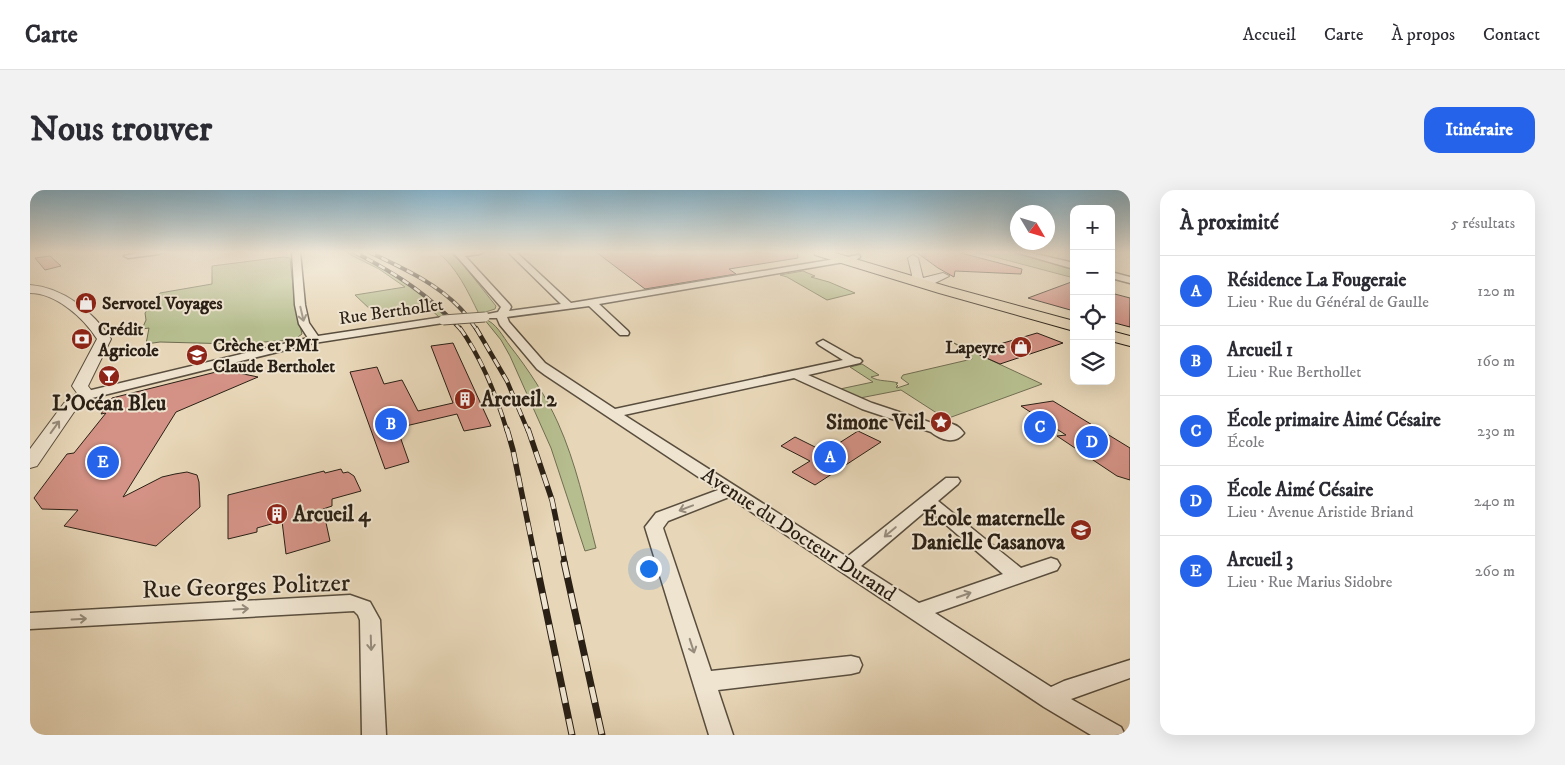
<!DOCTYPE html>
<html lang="fr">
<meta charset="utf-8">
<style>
:root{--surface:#fff;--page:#f2f2f3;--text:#2b2b33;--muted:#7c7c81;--line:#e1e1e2;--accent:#2563eb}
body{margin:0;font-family:"IM FELL DW Pica",serif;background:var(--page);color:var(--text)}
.controls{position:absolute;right:15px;top:15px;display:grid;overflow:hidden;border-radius:10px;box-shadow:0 5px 20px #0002}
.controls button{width:45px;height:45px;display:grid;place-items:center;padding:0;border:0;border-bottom:1px solid var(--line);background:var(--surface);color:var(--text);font:25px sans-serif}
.compass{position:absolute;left:980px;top:15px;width:45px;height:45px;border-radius:50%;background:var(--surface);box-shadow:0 5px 20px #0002;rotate:128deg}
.you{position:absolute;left:618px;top:378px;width:18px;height:18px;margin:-12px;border:4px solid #fff;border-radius:50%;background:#1a73e8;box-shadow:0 0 0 8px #1a73e833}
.badge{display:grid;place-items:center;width:32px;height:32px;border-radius:50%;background:var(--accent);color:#fff;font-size:16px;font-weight:700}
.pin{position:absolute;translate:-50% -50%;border:2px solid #fff;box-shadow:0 1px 5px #0006}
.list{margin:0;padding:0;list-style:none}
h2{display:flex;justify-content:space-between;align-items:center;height:65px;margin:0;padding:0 20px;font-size:21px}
h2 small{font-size:16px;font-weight:400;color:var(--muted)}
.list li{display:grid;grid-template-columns:32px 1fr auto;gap:15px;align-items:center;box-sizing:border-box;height:70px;padding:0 20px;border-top:1px solid var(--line)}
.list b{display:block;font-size:19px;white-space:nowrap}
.list p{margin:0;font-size:16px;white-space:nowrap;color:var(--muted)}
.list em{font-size:16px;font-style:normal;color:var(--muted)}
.icon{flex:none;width:28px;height:28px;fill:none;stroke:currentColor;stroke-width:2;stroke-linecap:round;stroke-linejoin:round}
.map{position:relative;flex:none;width:1100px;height:545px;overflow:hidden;border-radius:15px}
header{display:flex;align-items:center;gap:30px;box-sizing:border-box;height:70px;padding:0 25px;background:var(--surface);border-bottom:1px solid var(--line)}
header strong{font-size:24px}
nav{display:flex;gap:28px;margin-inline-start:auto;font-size:18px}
.intro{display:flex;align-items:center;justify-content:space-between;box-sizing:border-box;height:120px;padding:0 30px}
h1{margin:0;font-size:35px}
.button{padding:12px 22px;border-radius:15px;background:var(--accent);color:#fff;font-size:18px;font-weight:700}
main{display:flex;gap:30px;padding:0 30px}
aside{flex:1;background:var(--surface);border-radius:15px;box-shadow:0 5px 20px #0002}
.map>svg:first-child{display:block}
.green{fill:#b6bd8e;stroke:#706e52}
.building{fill:#d39285;stroke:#2a2015}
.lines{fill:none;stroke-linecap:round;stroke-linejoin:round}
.minor-casing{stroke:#594e3e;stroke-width:3}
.tertiary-casing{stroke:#594e3e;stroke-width:2}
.primary-casing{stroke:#2a2015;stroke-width:2}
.minor{fill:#efe4d0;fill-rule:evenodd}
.tertiary{fill:#efe4d0;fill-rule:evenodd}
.primary{fill:#e7d6b7;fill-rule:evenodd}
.rail-far3-casing{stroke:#2a2015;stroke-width:4}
.rail-far2-casing{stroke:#2a2015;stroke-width:4.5}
.rail-far1-casing{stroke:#2a2015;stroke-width:5.5}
.rail-casing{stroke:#2a2015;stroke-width:7}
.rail-far3{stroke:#efe4d0;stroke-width:2.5;stroke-dasharray:7;stroke-linecap:butt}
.rail-far2{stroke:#efe4d0;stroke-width:3;stroke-dasharray:9;stroke-linecap:butt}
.rail-far1{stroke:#efe4d0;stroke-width:4;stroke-dasharray:12;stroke-linecap:butt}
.rail{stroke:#efe4d0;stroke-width:5;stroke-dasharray:16;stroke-linecap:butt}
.minor-bridge-casing{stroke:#594e3e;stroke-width:11;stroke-linecap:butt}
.minor-bridge{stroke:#efe4d0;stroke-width:9}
.oneway{stroke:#968c7c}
.labels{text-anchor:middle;stroke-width:4;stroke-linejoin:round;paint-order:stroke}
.far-poi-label{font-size:18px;font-weight:bold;fill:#2a2015;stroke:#efe4d0;text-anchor:start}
.far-street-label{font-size:18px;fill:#2a2015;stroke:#efe4d0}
.poi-label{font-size:21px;font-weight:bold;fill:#2a2015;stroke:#efe4d0;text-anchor:start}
.street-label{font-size:21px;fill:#2a2015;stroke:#efe4d0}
.near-street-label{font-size:25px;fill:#2a2015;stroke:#efe4d0}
</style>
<header>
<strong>Carte</strong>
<nav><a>Accueil</a><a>Carte</a><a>À propos</a><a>Contact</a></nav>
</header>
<div class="intro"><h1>Nous trouver</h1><a class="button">Itinéraire</a></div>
<main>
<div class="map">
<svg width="1100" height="545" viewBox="0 0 1100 545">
<rect width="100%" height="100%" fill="#e7d6b7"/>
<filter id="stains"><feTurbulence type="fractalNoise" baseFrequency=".004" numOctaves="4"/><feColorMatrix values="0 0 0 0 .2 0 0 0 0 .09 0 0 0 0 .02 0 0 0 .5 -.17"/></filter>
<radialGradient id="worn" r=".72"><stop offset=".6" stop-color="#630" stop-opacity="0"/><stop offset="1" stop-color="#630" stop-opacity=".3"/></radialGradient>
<path class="green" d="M 315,62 C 322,62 330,67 337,70 C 366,85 392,103 415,127 L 409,127 L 398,117 L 377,121 L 372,117 L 342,121 L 325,105 L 375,97 L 349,79 Z
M 407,62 L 419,62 L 431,72 L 466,116 L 465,119 L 449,124 C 438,102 427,77 407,62 Z
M 946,62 L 982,62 L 1044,77 L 1044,88 Z
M 253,67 L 260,68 L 265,115 L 272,144 L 264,150 L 204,154 L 130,152 L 116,154 L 119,138 L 112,139 L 116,130 L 115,123 L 130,103 L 182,94 L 182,76 Z
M 773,81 L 785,86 L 781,87 L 799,92 L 825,103 L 797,110 L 757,87 L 750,85 Z
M 454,129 C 466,132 473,147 480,156 C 498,179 516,206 528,233 C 546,273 555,316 566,358 L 555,361 L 521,258 L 480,166 L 471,150 Z
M 924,153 L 1012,194 L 916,229 L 871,200 L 830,208 L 810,199 L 843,192 L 820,177 L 832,174 L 849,185 L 841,187 C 849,192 859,190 868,193 L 866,194 L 868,196 L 866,197 L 867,198 L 879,194 L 871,188 L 873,185 L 942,169 L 940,164 Z"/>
<path class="building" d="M 566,62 L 767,62 L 768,68 L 699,79 L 706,84 L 615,99 Z
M 886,62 L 927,62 L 992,79 L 991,84 L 925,81 L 924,87 L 908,78 Z
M 20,66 L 31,76 L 15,80 L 5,68 Z
M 1044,91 L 1044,121 L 998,108 Z
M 1081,103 L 1100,108 L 1100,137 L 1081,132 Z
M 1007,143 L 1033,153 L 970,174 L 943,162 Z
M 423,153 L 461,236 L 434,241 L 427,224 L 367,238 L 379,272 L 355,279 L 320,182 L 347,177 L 354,194 L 372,190 L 388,221 L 423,213 L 401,156 Z
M 194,180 L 228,187 L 146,222 L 93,307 L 132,287 L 145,284 L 157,282 L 167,285 L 169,292 L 170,317 L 126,356 L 34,336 L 48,320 L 12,319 L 4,308 L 37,264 L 44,263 L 76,223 L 71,224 L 82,208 Z
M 1023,211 L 1100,258 L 1100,290 L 1087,286 L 1027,246 L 1036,245 L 991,216 Z
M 828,241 L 851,252 L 785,295 L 762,282 L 780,271 L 751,256 L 765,247 L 795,262 Z
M 311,279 L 313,283 L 318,282 L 324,286 L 331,301 L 302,309 L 302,316 L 293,319 L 300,351 L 256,364 L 252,331 L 227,338 L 227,342 L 198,349 L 198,305 L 294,281 L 295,283 Z"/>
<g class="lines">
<g class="minor-casing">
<path id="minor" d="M 113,62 L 133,62 L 129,64 L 98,68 L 94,66 Z
M 262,62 L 270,62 L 275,115 L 279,133 L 288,146 L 413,127 L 418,130 L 413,133 L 284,153 L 54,210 L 48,206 L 49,203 L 278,148 L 269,134 L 265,115 Z
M 423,62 L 454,62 L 450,64 L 435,66 L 480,115 L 481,117 L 479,121 L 531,114 L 478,62 L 486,62 L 541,113 L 829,65 L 830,67 L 826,70 L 569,114 L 598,141 L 599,143 L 598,145 L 590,145 L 559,116 L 477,127 L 479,132 L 515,173 L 585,219 L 813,170 L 789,155 L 787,153 L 793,150 L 825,168 L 830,169 L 832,171 L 830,173 L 778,185 L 842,213 L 905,234 C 916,231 927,233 934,243 C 925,255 911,250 901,242 L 832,219 L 764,188 L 594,225 L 817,367 L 916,288 L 928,288 L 930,291 L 928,294 L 908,311 L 991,378 L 1021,368 L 1027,370 L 1030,375 L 1027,380 L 905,423 L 1021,497 L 1034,491 L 1100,470 L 1100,488 L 1041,509 L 1091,537 L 1095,545 L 1061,545 L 1014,517 L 699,307 L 638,331 L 633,338 L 681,481 L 821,466 L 829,468 L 832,475 L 829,482 L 821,484 L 688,500 L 703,545 L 679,545 L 615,337 L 626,323 L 688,300 L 515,185 L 507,179 L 470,135 L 467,128 L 458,128 L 457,126 L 458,124 L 468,122 L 471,117 ZM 898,319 L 973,384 L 889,413 L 831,376 Z
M 985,62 L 997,62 L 1044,73 L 1044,79 Z
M 1081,82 L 1100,87 L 1100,93 L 1081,88 Z
M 320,405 L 340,412 L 350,430 L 356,545 L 332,545 L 330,430 L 328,425 L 324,421 L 0,439 L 0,423 Z"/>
</g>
<g class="tertiary-casing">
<path id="tertiary" d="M 883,65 L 888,68 L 893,88 L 913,83 L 919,86 L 905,93 L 882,94 L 880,92 L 882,85 L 878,68 Z
M 0,95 C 32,97 64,122 81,149 L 58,196 L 64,204 L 46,219 L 7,276 L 0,278 L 0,259 L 34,213 L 47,203 L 42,196 L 67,149 C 54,128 26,103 0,103 Z"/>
</g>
<g class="primary-casing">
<path id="primary" d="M 784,62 L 802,62 L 919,97 L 1044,131 L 1044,141 L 909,103 L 785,65 Z
M 1081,141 L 1100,146 L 1100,156 L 1081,151 Z"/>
</g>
<use href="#minor" class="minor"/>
<use href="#tertiary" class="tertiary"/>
<use href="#primary" class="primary"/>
<g class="rail-far3-casing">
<path id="rail-far3" d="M 324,62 C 365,83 400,105 431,140
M 339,62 C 370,77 405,92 430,118 C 436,124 441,132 447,140"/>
</g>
<g class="rail-far2-casing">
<path id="rail-far2" d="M 430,138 C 452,169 466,204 477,241
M 446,138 L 477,191 L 498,241"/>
</g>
<g class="rail-far1-casing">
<path id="rail-far1" d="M 477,239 L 483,260 L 506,373
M 498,239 L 522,310 L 535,373"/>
</g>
<g class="rail-casing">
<path id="rail" d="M 506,372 L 542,545
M 534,372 L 572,545"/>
</g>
<use href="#rail-far3" class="rail-far3"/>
<use href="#rail-far2" class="rail-far2"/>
<use href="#rail-far1" class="rail-far1"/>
<use href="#rail" class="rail"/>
<g class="minor-bridge-casing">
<path id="minor-bridge" d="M 413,130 L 455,127"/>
</g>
<use href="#minor-bridge" class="minor-bridge"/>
</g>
<defs><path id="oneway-shaft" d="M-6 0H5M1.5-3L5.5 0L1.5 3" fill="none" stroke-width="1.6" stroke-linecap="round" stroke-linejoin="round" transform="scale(1.25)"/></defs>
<g class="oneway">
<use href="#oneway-shaft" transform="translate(272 124) rotate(77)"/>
<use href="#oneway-shaft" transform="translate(25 237) rotate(-54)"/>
<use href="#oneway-shaft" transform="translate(656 318) rotate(159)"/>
<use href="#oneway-shaft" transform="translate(860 342) rotate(140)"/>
<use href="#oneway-shaft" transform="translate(934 405) rotate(-19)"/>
<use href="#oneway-shaft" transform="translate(211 419) rotate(-3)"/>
<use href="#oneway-shaft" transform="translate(49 429) rotate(-3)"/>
<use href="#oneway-shaft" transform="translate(341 453) rotate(88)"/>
<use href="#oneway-shaft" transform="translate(662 456) rotate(72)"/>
</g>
<linearGradient id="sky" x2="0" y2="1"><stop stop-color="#87b6cf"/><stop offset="0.45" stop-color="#f4eddf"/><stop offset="1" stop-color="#f4eddf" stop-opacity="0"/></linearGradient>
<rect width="1100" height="138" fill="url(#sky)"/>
<defs>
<g id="shop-disc" transform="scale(1.125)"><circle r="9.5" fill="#8f2418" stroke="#efe4d0"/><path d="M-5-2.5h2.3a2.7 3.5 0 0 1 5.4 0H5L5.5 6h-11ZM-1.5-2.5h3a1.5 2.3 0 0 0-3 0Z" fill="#fff"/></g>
<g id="bank-disc" transform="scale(1.125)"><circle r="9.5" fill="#8f2418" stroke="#efe4d0"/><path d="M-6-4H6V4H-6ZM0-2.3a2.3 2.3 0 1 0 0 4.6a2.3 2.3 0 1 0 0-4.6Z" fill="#fff"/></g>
<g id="school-disc" transform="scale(1.125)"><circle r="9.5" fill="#8f2418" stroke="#efe4d0"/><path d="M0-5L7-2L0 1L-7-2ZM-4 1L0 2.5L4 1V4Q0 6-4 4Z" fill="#fff"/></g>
<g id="bar-disc" transform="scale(1.125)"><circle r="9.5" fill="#8f2418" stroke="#efe4d0"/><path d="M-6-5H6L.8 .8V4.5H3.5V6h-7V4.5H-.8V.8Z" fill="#fff"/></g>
<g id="building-disc" transform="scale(1.125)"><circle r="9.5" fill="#8f2418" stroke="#efe4d0"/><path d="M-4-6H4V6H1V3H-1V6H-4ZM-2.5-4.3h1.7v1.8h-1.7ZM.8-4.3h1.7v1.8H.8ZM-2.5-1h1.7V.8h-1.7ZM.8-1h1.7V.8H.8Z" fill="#fff"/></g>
<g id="sight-disc" transform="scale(1.125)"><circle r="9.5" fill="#8f2418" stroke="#efe4d0"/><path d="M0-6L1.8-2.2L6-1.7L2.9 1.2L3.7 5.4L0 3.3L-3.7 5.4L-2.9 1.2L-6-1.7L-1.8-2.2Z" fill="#fff"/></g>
</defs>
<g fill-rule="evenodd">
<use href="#shop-disc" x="56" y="113"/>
<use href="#bank-disc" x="52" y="149"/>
<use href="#shop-disc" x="991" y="157"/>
<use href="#school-disc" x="167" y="165"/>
<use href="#bar-disc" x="79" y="186"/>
<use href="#building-disc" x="435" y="209"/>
<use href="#sight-disc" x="911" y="232"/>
<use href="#building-disc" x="247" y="324"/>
<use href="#school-disc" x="1051" y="340"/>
</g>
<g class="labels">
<g class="far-poi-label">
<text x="72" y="119">Servotel Voyages</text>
<text x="68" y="145">Crédit<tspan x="68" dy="21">Agricole</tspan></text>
<text x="183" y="161">Crèche et PMI<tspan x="183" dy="21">Claude Bertholet</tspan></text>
<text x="975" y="163" text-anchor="end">Lapeyre</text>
</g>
<g class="far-street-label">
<text transform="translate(361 121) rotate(-8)" y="6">Rue Berthollet</text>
</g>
<g class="poi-label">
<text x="451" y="216">Arcueil 2</text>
<text x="79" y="220" text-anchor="middle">L'Océan Bleu</text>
<text x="895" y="239" text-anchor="end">Simone Veil</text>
<text x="263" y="331">Arcueil 4</text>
<text x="1035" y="335" text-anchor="end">École maternelle<tspan x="1035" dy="24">Danielle Casanova</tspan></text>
</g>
<g class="street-label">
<text transform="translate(769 344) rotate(33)" y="7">Avenue du Docteur Durand</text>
</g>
<g class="near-street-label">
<text transform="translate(216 395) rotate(-2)" y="9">Rue Georges Politzer</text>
</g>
</g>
<rect width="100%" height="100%" filter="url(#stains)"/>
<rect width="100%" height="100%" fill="url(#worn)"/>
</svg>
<div class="controls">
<button>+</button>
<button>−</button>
<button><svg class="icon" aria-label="locate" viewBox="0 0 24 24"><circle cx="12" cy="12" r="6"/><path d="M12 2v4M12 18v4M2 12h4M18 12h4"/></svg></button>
<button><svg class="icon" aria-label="layers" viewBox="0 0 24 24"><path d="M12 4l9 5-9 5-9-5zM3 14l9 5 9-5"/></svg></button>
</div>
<svg class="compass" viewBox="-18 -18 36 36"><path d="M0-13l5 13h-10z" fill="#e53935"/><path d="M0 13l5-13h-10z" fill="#7c7c81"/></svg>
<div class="you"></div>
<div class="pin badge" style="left:800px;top:267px">A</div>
<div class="pin badge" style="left:361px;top:234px">B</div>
<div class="pin badge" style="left:1010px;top:237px">C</div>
<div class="pin badge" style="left:1062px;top:252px">D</div>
<div class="pin badge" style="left:73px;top:272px">E</div>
</div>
<aside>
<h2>À proximité<small>5 résultats</small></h2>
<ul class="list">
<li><span class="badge">A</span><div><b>Résidence La Fougeraie</b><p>Lieu · Rue du Général de Gaulle</p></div><em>120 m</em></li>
<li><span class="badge">B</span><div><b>Arcueil 1</b><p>Lieu · Rue Berthollet</p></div><em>160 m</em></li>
<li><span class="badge">C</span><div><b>École primaire Aimé Césaire</b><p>École</p></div><em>230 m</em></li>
<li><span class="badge">D</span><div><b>École Aimé Césaire</b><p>Lieu · Avenue Aristide Briand</p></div><em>240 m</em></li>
<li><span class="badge">E</span><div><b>Arcueil 3</b><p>Lieu · Rue Marius Sidobre</p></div><em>260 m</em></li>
</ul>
</aside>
</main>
